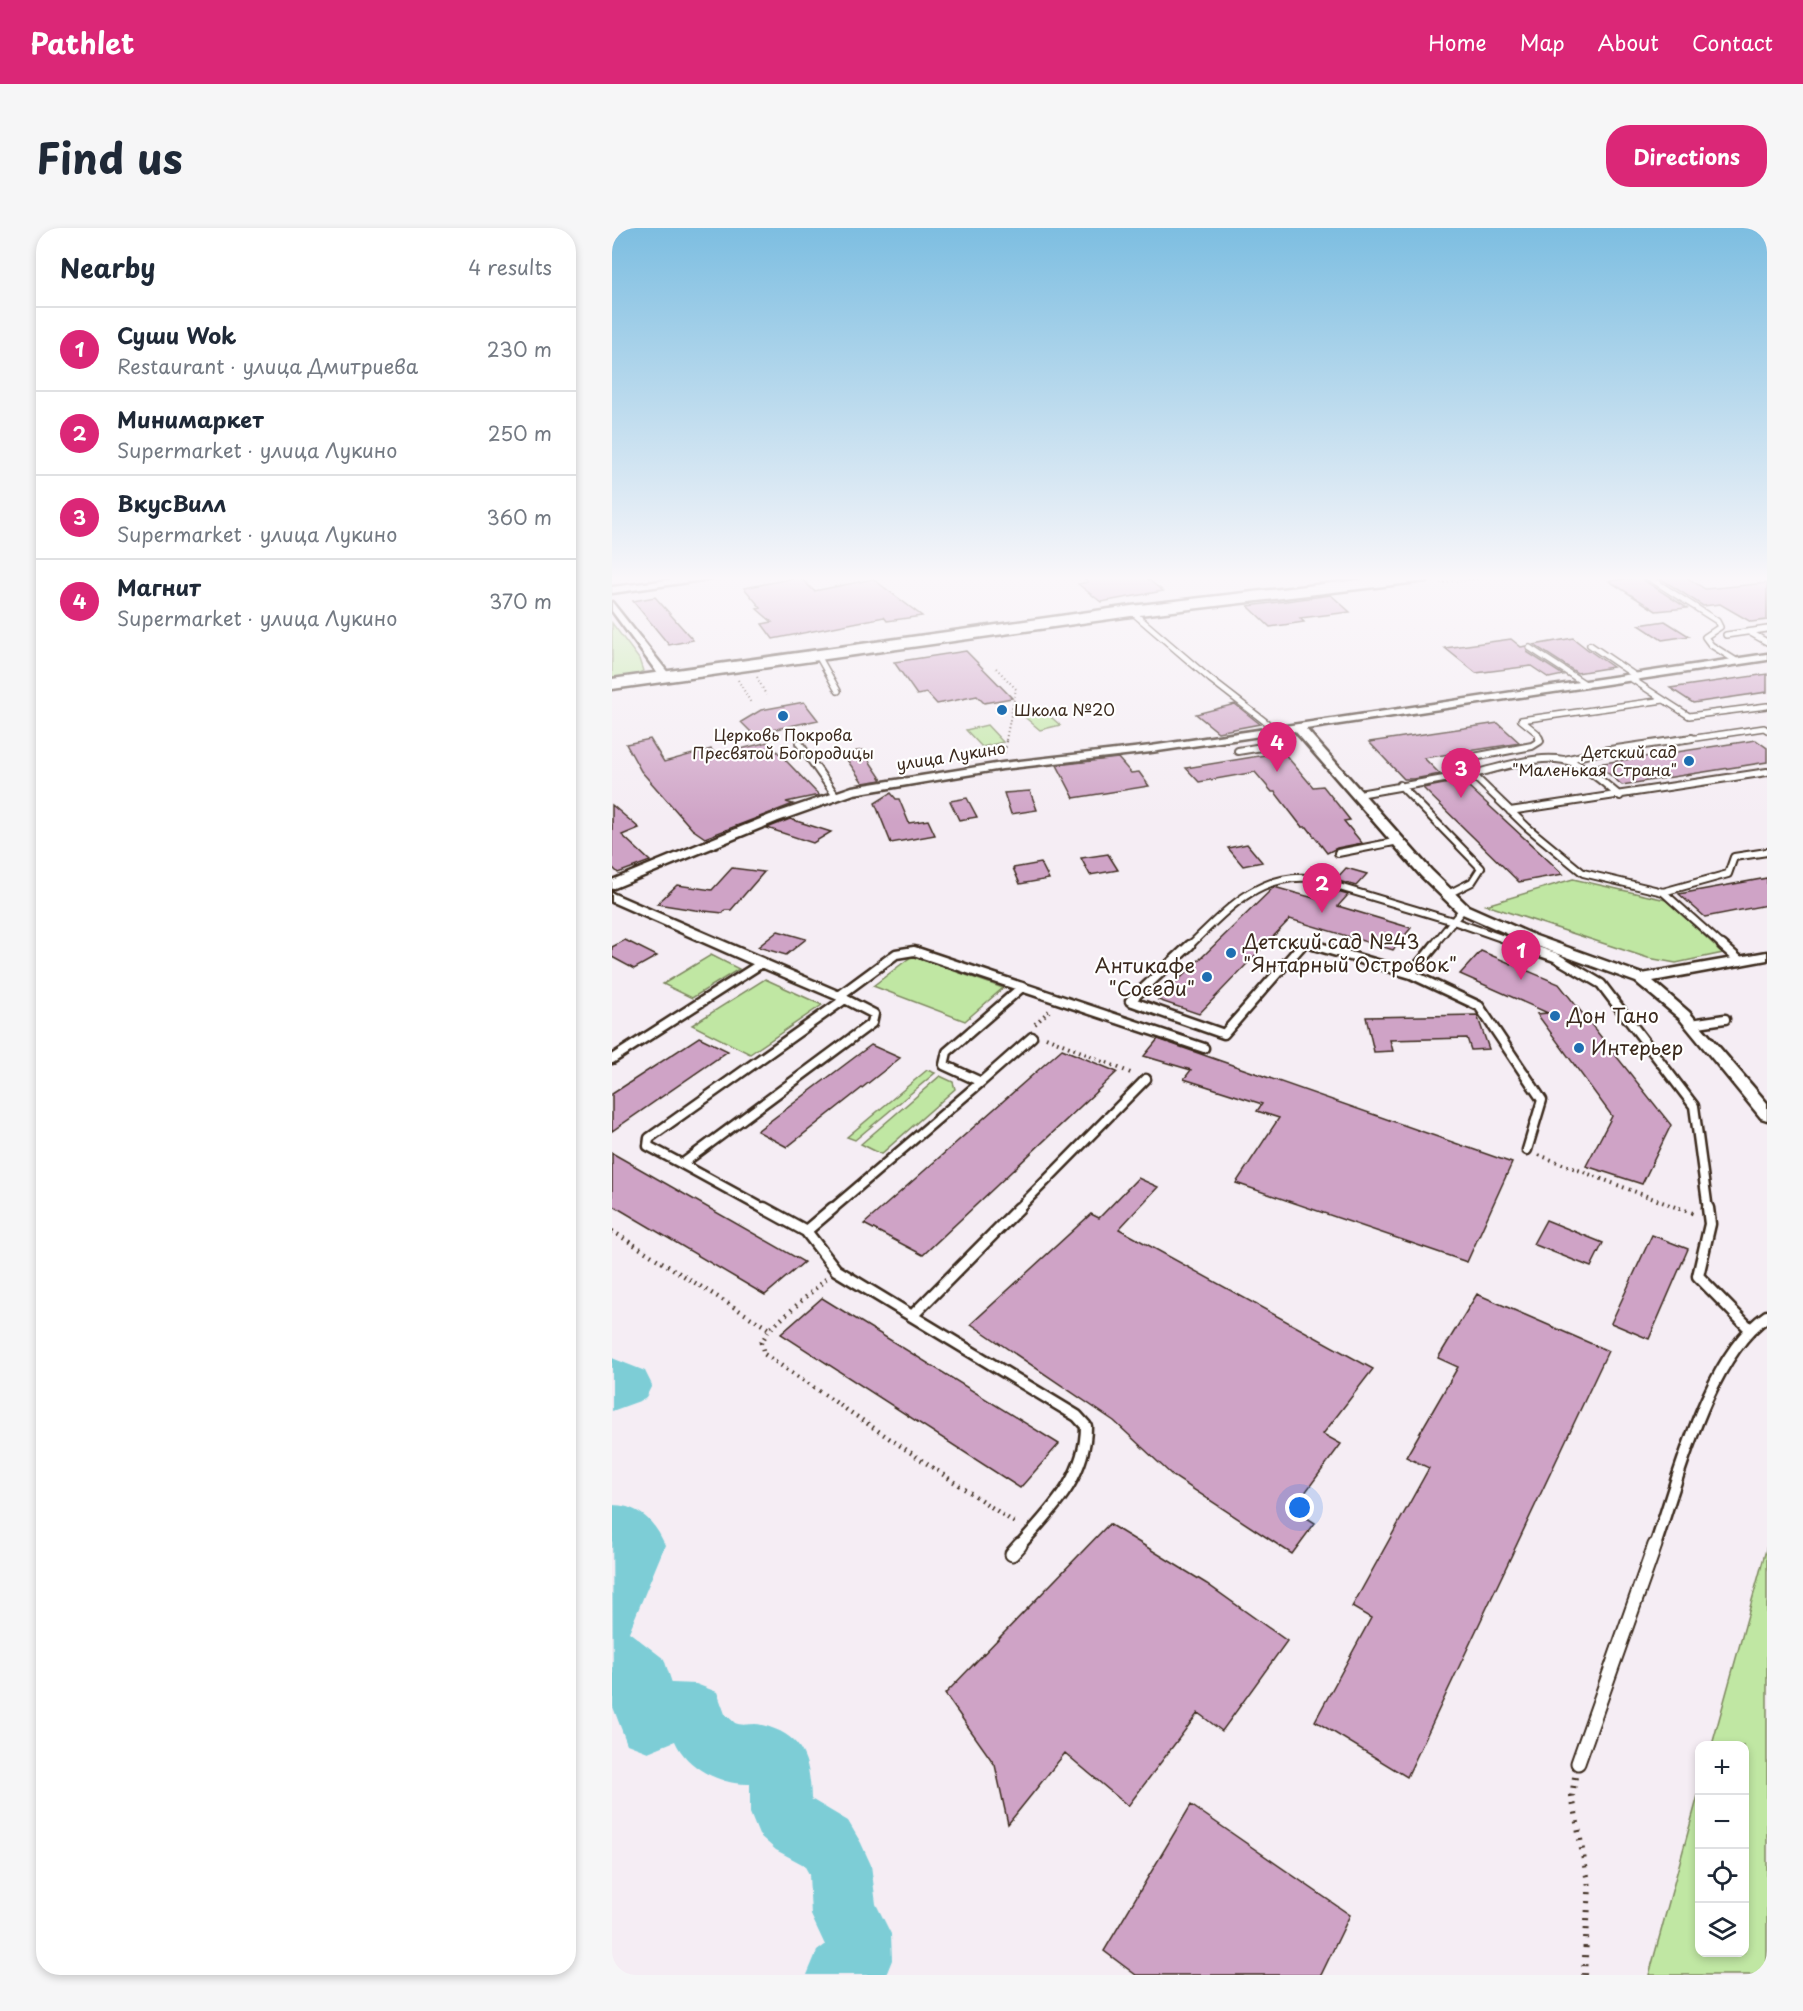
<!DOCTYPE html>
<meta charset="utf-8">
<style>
:root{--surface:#fff;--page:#f6f6f7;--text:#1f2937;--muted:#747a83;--line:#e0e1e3;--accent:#db2777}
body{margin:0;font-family:"Playpen Sans",sans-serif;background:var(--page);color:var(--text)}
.controls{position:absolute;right:18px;bottom:18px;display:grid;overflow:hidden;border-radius:12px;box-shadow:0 3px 9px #0003}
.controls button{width:54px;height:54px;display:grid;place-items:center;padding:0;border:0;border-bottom:2px solid var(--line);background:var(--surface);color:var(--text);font:30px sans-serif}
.you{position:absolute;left:688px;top:1280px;width:21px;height:21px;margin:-15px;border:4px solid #fff;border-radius:50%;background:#1a73e8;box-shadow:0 0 0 9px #1a73e833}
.badge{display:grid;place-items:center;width:39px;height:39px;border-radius:50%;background:var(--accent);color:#fff;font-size:20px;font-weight:700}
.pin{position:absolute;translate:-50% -50px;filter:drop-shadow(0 2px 3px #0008)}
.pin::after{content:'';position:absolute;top:32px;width:21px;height:18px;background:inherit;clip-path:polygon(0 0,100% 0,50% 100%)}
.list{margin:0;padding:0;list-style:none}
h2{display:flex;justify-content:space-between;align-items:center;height:78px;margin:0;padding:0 24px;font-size:26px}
h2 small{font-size:20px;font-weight:400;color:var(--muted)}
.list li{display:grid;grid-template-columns:39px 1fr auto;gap:18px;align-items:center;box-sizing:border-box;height:84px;padding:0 24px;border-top:2px solid var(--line)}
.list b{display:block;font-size:22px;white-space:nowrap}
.list p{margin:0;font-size:20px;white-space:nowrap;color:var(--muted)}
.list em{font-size:20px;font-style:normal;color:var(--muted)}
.icon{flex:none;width:33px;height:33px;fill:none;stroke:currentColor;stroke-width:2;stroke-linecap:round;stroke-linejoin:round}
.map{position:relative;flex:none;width:1155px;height:1747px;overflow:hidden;border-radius:24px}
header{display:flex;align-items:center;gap:36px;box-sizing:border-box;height:84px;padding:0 30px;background:var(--accent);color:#fff}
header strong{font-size:28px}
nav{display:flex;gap:33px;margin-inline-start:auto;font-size:21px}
.intro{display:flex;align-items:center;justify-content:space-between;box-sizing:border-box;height:144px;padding:0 36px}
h1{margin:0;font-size:42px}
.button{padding:15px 27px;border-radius:24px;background:var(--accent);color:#fff;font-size:21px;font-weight:700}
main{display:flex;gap:36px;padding:0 36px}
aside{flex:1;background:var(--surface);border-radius:24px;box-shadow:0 3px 9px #0003}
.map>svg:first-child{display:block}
.green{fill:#c0e7a3;stroke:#7e8860;stroke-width:1.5}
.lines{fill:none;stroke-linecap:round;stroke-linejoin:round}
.river{fill:#7dcdd6;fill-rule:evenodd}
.building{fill:#cfa3c6;stroke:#3b2a1e;stroke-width:1.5}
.service-far4-casing{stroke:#3b2a1e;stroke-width:8}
.service-far3-casing{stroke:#3b2a1e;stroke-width:10}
.service-far2-casing{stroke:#3b2a1e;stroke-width:13}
.service-far1-casing{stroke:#3b2a1e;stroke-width:15}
.service-casing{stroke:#3b2a1e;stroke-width:17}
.minor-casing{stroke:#3b2a1e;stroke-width:5}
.primary-casing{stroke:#3b2a1e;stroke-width:5}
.path-far4{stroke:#3b2a1e;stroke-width:2;stroke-dasharray:1 3;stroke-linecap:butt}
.path-far3{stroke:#3b2a1e;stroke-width:3;stroke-dasharray:1.5 4;stroke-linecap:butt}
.path-far2{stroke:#3b2a1e;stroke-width:4;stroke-dasharray:1.5 4.5;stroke-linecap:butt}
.path-far1{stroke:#3b2a1e;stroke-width:4.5;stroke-dasharray:1.5 5;stroke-linecap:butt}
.path{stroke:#3b2a1e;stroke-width:6;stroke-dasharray:2 7;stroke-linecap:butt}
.service-far4{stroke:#fff;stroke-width:5}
.service-far3{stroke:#fff;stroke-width:6}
.service-far2{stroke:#fff;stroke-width:8}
.service-far1{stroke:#fff;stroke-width:10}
.service{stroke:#fff;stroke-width:13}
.minor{fill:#fff;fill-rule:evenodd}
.primary{fill:#fff;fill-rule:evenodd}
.poi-dot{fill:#1f6fb2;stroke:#fff;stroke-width:2}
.labels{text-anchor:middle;stroke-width:4.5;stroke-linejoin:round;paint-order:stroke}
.far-poi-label{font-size:16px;fill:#3b2a1e;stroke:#fff;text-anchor:start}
.far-street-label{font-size:16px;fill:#3b2a1e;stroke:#fff}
.poi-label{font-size:20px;fill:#3b2a1e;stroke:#fff;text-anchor:start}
</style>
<header>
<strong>Pathlet</strong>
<nav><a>Home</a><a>Map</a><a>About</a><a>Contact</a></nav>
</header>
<div class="intro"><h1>Find us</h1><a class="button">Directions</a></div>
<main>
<aside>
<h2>Nearby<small>4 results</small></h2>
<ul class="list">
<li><span class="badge">1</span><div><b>Суши Wok</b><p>Restaurant · улица Дмитриева</p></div><em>230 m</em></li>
<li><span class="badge">2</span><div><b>Минимаркет</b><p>Supermarket · улица Лукино</p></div><em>250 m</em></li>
<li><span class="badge">3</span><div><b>ВкусВилл</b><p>Supermarket · улица Лукино</p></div><em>360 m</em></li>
<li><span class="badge">4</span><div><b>Магнит</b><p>Supermarket · улица Лукино</p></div><em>370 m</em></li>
</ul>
</aside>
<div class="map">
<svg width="1155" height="1747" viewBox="0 0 1155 1747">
<rect width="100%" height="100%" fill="#f5edf4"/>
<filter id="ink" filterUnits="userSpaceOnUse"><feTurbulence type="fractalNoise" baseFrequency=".0167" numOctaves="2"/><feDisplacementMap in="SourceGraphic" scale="12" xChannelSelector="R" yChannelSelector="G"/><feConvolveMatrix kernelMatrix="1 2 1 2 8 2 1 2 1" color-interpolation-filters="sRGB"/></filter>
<g filter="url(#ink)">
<path class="green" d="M 0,395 L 27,431 L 31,443 L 21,448 L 0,451 Z
M 430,481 L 448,497 L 428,502 L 409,486 Z
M 375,497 L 391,514 L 370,519 L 354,502 Z
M 961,651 L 1054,672 L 1111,725 L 1064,735 L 1036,730 L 874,677 Z
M 99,727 L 127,741 L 80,770 L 51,756 Z
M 300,728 L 391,760 L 353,793 L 261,758 Z
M 153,751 L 210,777 L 138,826 L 80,797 Z
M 315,842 L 323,845 L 243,912 L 235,909 Z
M 328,848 L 341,854 L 343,861 L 269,926 L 249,916 Z
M 1155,1318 L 1155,1747 L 1037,1747 L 1087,1564 L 1088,1724 L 1132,1724 L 1132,1518 L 1100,1517 Z"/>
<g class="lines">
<path class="river" d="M 0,1130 L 33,1143 L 40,1157 L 33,1171 L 0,1183 Z
M 0,1277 C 27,1277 43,1294 53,1317 L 17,1404 L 52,1431 L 60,1455 L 84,1456 L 105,1464 L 113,1486 L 123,1495 C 132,1499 141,1494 150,1497 C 192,1507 198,1533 199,1571 L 236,1593 L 249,1615 L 259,1637 L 264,1676 L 279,1706 L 280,1732 L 274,1747 L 195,1747 L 205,1723 L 213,1717 L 199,1687 L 197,1646 L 192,1637 L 164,1622 L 147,1607 L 138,1585 L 138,1556 C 110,1557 75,1541 63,1513 L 36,1524 L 15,1516 L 1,1479 Z"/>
</g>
<path class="building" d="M 188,349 L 202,363 L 261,351 L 310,388 L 275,393 L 272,389 L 161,411 L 150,396 L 160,394 L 145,381 L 149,380 L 132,360 Z
M 470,349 L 533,349 L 551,363 L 489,374 L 466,356 L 476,354 Z
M 1030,349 L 1033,353 L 1075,380 L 1044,383 L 997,353 Z
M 1046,349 L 1074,349 L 1093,361 L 1155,355 L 1155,392 L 1139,394 L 1108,376 L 1091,378 Z
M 719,367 L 738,384 L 688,390 L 692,394 L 658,399 L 636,378 Z
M 43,369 L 81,412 L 57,417 L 21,373 Z
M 1053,393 L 1077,408 L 1050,412 L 1027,397 Z
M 961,410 L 975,421 L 1001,439 L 965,445 L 922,417 Z
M 899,411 L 909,419 L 914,418 L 915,424 L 951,447 L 937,450 L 919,438 L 864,445 L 833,420 Z
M 354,423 L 400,470 L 372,475 L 365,468 L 325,476 L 315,465 L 305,467 L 282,434 Z
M 1155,446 L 1155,464 L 1081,475 L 1058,460 Z
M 192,474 L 206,492 L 141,506 L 129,494 L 149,482 Z
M 623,476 L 648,496 L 606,504 L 584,486 Z
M 886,495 L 908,515 L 812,530 L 828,546 L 802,551 L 792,551 L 757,514 Z
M 38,511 L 52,534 L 99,521 L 105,527 L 156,514 L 207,567 L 174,574 L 181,576 L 93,610 L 80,601 L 29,543 L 14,516 Z
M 1144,512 L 1155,520 L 1155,534 L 1010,557 L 985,536 Z
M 250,522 L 270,552 L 251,555 L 231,526 Z
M 671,524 L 701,559 L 711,558 L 738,592 L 732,593 L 750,615 L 725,620 L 715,625 L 695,599 L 690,599 L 663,564 L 660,564 L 643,544 L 587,554 L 574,540 Z
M 506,530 L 519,545 L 527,544 L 537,558 L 462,570 L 445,537 Z
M 837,555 L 842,560 L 856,558 L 951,646 L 907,654 L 811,560 Z
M 418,563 L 425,582 L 399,586 L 392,565 Z
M 279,565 L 284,571 L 287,571 L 297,595 L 316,592 L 323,607 L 279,615 L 263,575 Z
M 355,570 L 365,589 L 347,592 L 338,573 Z
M 0,577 L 27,600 L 10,607 L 38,633 L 6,645 L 0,639 Z
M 178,591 L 219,604 L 201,615 L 155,600 Z
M 635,616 L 650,634 L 631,638 L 616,620 Z
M 496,626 L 506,642 L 478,647 L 469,630 Z
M 429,635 L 437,651 L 408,656 L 401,640 Z
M 120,640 L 152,644 L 119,682 L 113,682 L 111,685 L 83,682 L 45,676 L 65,657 L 100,662 Z
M 734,640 L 755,646 L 744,658 L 723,652 Z
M 1155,650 L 1155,677 L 1093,689 L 1067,666 Z
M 662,659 L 705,671 L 715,661 L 736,667 L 726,678 L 799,700 L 781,722 L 678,691 L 587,786 L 546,772 Z
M 166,703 L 194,711 L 174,727 L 146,719 Z
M 13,712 L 45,728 L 22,741 L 0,729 L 0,719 Z
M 869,723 L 947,756 L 1059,897 L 1030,956 L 974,938 L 1000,888 L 925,786 L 936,785 L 848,746 Z
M 865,787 L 877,821 L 859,822 L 855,810 L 778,812 L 781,823 L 762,824 L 754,789 Z
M 87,809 L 116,823 L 0,903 L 0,866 Z
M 546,811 L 900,935 L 855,1034 L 624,955 L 667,890 L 645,883 L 650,876 L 572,851 L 579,842 L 532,828 Z
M 259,817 L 288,830 L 175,919 L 145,903 Z
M 450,821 L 505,844 L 311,1027 L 252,996 Z
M 0,925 L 192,1034 L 153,1067 L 0,977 Z
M 526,950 L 546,959 L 507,1001 L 761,1141 L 711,1206 L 729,1216 L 681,1281 L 703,1295 L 680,1326 L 561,1248 L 502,1193 L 359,1096 L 479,986 L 487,990 Z
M 934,992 L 991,1015 L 979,1039 L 921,1016 Z
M 1040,1007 L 1076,1021 L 1037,1111 L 999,1095 Z
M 865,1066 L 996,1123 L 795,1549 L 703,1493 L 759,1390 L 740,1379 L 817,1240 L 794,1229 L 846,1139 L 826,1130 Z
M 210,1070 L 447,1216 L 408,1260 L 169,1106 Z
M 497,1296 L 595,1356 L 675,1413 L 610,1503 L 586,1485 L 516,1578 L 453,1525 L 396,1596 L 383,1537 L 333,1466 Z
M 579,1577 L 738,1687 L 709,1747 L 524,1747 L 492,1723 Z"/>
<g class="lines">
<g class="service-far4-casing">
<path id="service-far4" d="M 1036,349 L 1105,393 L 1108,399 L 1093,409 L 1099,417 L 1126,434
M 519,383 L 598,451 L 664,502
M 1137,404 L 1155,414
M 1114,407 L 1155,401
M 978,417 L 1025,449
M 918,420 L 975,457
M 205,426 L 226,463
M 1052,472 L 1077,488 L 1155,478
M 928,512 L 925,505 L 909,492 L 1052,472 L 1018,450
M 1070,512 L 1152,500 L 1155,502"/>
</g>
<g class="service-far3-casing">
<path id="service-far3" d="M 187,515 L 224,568
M 626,523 L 662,517
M 952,532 L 991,523 L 1080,510
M 860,546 L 915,599 L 971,645 L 1051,664 L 1116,646 L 1122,629 L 1155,624
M 860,546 C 890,540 932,523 962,535 C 979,542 994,557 1008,568
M 788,557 L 869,640 L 860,654 L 836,666
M 747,566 L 860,546 L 846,532 L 920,518 L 928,513 L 927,510
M 898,583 L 1155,544
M 726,625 L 787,613
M 1051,664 L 1111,718
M 577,718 C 612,685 644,646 697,650 L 841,693 L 912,718
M 688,718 L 692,714 L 706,718
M 821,718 L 851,681"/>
</g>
<g class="service-far2-casing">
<path id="service-far2" d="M 578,717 L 518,773 L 612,806 L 690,717
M 701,717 L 799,746 L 867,778 L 930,872 L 915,922
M 908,717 L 943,729 L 989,756 L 1082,878 L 1096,982
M 1110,717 L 1128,733
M 799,746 L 823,717
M 1079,796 L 1113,791
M 0,831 L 150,735 L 227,768 L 284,726 L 302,723 L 592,820
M 369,854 L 420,809
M 70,936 L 36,918 L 37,910 L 233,771
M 154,982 L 70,936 L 260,795 L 262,786 L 227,768
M 219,982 L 369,854 L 332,837 L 335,824 L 410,759
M 405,982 L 534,851"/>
</g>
<g class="service-far1-casing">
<path id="service-far1" d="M 152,980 L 194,1003
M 221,980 L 194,1003 L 224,1042 L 465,1188 L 474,1198 C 474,1249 439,1282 407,1318
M 1096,980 L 1098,996 L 1086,1048 L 1137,1100
M 300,1088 L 407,980
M 1043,1318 C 1066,1251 1096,1128 1155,1088"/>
</g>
<g class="service-casing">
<path id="service" d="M 400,1326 L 408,1317
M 966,1535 L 1043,1317"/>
</g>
<g class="minor-casing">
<path id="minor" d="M 82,349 L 111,349 L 0,365 L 0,359 Z
M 0,374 L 57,446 L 57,450 L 49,450 L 0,383 Z
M 1155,426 L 1155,432 L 694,501 L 819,642 L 856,678 L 924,708 L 1030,746 L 1155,724 L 1155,732 L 1041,753 L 1077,784 L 1155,875 L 1155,892 L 1149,890 L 1067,790 L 1024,754 L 914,714 L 846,684 L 809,648 L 683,503 L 539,524 L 390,541 L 242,566 L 166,593 L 0,661 L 0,652 L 158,587 L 240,559 L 390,535 L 539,518 Z
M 0,665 L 155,732 L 157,735 L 155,738 L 145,738 L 0,674 Z"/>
</g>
<g class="primary-casing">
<path id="primary" d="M 773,349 L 821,349 L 814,353 L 519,388 L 0,461 L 0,451 L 519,378 Z"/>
</g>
<path class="path-far4" d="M 828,355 L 882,349
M 384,440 L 404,461 L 394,512
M 145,449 L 154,467
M 126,452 L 139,475"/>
<path class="path-far3" d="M 392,525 L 395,510"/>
<path class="path-far2" d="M 423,796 L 437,783
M 434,809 L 521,846
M 927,927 L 1071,982"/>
<path class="path-far1" d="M 1067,980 L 1083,986
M 0,1003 L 157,1101
M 214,1051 L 157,1102 L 149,1115 L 152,1126 L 406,1297"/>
<path class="path" d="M 963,1549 L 960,1568 L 977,1659 L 972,1747"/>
<use href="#service-far4" class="service-far4"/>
<use href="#service-far3" class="service-far3"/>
<use href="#service-far2" class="service-far2"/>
<use href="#service-far1" class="service-far1"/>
<use href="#service" class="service"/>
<use href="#minor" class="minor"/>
<use href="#primary" class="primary"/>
</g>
</g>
<linearGradient id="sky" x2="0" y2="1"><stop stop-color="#7dbee1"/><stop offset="0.59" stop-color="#faf7fa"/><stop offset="1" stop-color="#faf7fa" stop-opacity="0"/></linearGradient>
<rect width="1155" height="594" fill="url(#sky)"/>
<g class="poi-dot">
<circle cx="390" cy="482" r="6"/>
<circle cx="171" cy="488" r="6"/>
<circle cx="1077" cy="533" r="6"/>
<circle cx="619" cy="725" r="6"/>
<circle cx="595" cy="749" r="6"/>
<circle cx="943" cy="788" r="6"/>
<circle cx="967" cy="820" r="6"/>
</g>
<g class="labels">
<g class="far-poi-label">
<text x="402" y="488">Школа №20</text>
<text x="171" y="513" text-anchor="middle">Церковь Покрова<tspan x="171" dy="18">Пресвятой Богородицы</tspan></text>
<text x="1065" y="530" text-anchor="end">Детский сад<tspan x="1065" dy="18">"Маленькая Страна"</tspan></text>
</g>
<g class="far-street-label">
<text transform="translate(339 528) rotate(-9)" y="6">улица Лукино</text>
</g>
<g class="poi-label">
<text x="631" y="721">Детский сад №43<tspan x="631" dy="23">"Янтарный Островок"</tspan></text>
<text x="583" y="745" text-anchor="end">Антикафе<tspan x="583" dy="23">"Соседи"</tspan></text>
<text x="955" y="795">Дон Тано</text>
<text x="979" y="827">Интерьер</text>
</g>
</g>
</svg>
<div class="controls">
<button>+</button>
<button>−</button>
<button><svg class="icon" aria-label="locate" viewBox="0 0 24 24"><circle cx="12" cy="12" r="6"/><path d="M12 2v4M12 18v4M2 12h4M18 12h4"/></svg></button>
<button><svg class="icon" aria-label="layers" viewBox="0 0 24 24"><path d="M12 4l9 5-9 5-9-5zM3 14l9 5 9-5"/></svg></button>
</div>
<div class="you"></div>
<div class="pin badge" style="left:909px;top:752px">1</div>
<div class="pin badge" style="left:710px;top:685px">2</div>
<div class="pin badge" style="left:849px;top:570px">3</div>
<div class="pin badge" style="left:665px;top:544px">4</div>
</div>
</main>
